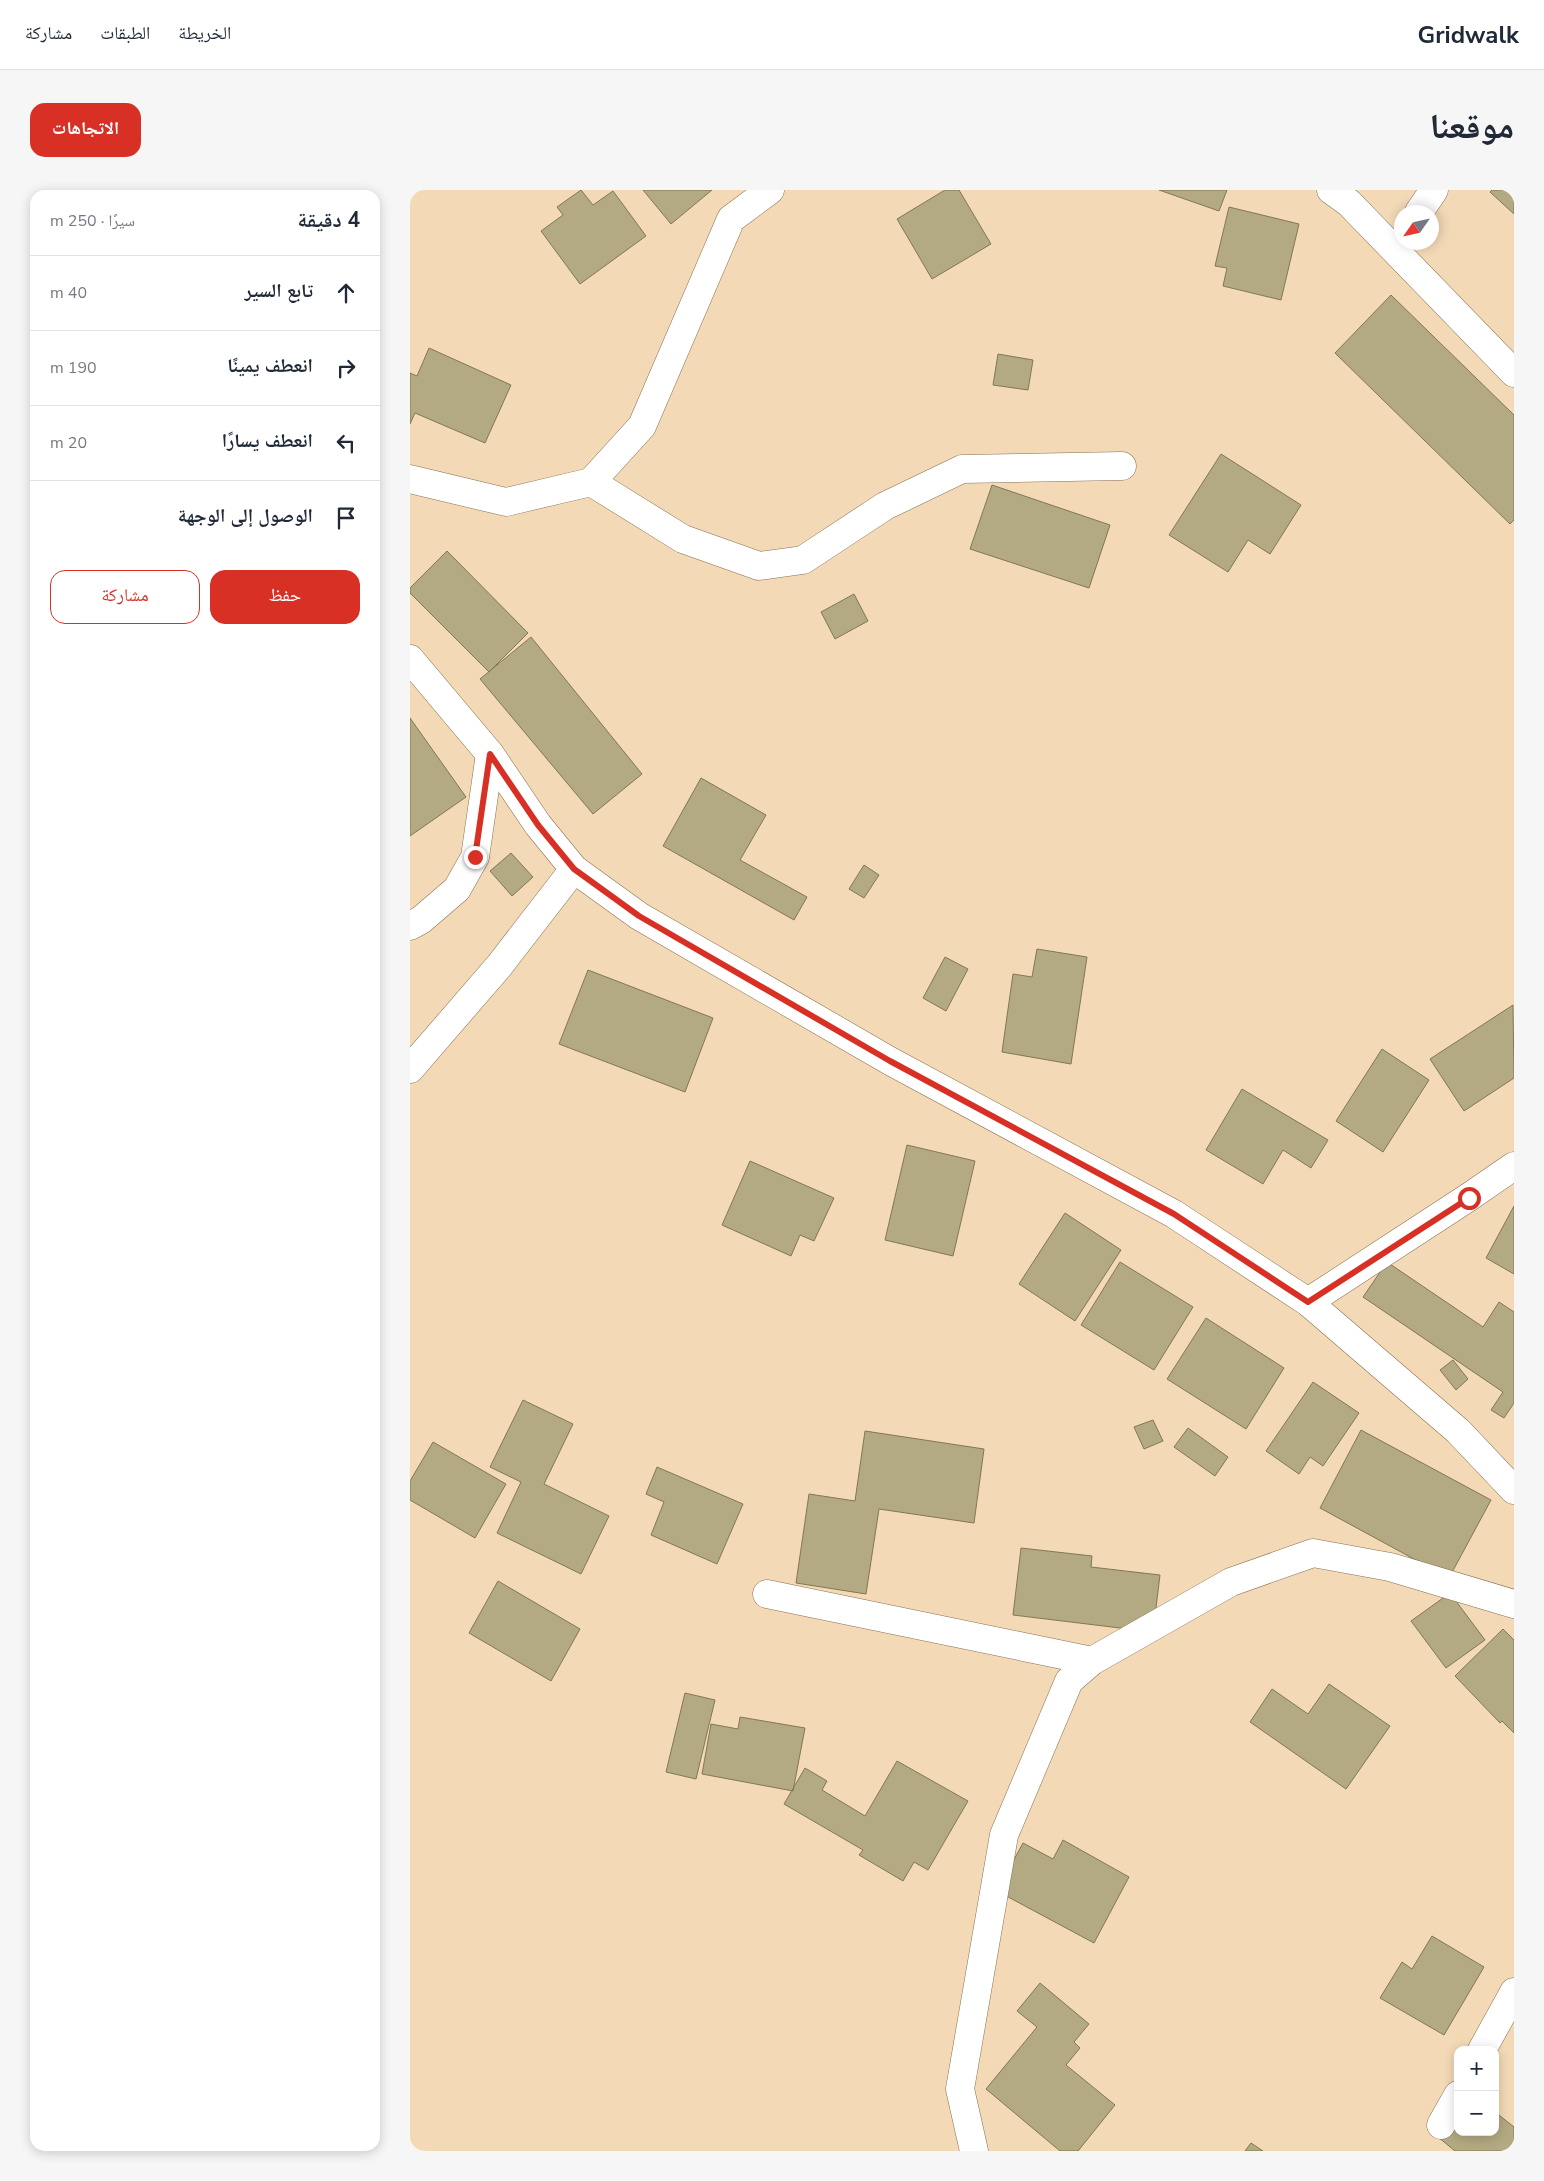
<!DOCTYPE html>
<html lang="ar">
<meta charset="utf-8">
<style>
:root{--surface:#fff;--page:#f6f6f7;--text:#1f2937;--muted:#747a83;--line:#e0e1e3;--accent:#d93025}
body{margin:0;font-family:"Nunito Sans","Noto Naskh Arabic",sans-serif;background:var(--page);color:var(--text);direction:rtl}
.controls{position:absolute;right:15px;bottom:15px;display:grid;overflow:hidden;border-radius:10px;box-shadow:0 2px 12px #0003}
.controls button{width:45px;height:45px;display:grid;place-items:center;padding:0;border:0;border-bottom:1px solid var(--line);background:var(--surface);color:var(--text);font:25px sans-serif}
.compass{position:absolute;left:984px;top:15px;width:45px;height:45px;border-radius:50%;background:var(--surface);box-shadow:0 2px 12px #0003;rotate:236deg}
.stop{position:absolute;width:15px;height:15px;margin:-11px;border:4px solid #d93025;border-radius:50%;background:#fff}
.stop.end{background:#d93025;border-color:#fff;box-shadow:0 1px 5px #0008}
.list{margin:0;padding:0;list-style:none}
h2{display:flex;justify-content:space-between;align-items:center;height:65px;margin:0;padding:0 20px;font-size:21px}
h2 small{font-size:16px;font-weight:400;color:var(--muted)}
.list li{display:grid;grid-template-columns:32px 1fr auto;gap:15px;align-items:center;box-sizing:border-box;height:75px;padding:0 20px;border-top:1px solid var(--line)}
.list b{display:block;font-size:19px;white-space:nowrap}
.list em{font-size:16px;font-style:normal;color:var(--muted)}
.actions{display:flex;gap:10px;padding:15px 20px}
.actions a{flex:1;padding:11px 0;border:1px solid var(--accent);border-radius:15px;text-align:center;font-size:18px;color:var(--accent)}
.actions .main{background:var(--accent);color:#fff}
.icon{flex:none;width:28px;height:28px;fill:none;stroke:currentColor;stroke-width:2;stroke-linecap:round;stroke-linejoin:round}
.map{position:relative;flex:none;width:1104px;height:1961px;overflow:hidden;direction:ltr;border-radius:15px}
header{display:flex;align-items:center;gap:30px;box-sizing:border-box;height:70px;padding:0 25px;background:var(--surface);border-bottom:1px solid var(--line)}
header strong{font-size:24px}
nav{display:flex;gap:28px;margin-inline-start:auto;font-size:18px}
.intro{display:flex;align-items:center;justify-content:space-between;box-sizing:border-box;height:120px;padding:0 30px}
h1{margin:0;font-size:35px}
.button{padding:12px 22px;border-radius:15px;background:var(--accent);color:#fff;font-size:18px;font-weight:700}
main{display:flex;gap:30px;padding:0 30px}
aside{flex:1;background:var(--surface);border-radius:15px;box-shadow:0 2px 12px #0003}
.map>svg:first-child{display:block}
.building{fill:#b3a982;stroke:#817852}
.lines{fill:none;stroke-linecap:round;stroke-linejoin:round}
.minor-casing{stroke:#887151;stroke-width:29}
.secondary-casing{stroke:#887151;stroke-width:29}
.minor{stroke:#fff;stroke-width:28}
.secondary{stroke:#fff;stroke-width:28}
.route{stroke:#d93025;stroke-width:6}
</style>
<header>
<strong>Gridwalk</strong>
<nav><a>الخريطة</a><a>الطبقات</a><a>مشاركة</a></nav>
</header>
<div class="intro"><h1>موقعنا</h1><a class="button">الاتجاهات</a></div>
<main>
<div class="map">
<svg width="1104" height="1961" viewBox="0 0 1104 1961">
<rect width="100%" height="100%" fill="#f3d9b6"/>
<path class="building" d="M 171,0 L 183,15 L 203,1 L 236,46 L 170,94 L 131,41 L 153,25 L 147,17 Z
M 233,0 L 302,0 L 261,34 Z
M 535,0 L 549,0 L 581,54 L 522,89 L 487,29 Z
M 749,0 L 817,0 L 809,21 Z
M 1082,0 L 1104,0 L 1104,24 L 1080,2 Z
M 819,17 L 889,34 L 871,110 L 813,96 L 817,78 L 805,76 Z
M 981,105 L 1104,225 L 1104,330 L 1100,334 L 925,163 Z
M 19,158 L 101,195 L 75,253 L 5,223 L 0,234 L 0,183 L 7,186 Z
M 588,164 L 623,170 L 618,200 L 583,195 Z
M 811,264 L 891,315 L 860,364 L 838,350 L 818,382 L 759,345 Z
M 582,295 L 700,335 L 679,398 L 560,359 Z
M 37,361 L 118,443 L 79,482 L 0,403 L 0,398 Z
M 444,404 L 458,431 L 425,449 L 411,422 Z
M 121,447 L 232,584 L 183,624 L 70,489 Z
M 0,528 L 56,607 L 0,646 Z
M 291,588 L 356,625 L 330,670 L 397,707 L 384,730 L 253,656 Z
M 101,663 L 123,687 L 102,706 L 80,681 Z
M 454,675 L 469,685 L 454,708 L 439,699 Z
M 627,759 L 677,767 L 661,874 L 592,862 L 603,784 L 622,787 Z
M 535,767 L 558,779 L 536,821 L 513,808 Z
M 178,780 L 303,828 L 275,902 L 149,854 Z
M 1103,815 L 1104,888 L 1054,921 L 1020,869 Z
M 972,859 L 1019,890 L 973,962 L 926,931 Z
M 832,899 L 918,950 L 901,978 L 873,960 L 853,994 L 796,960 Z
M 497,955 L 565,971 L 543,1066 L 475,1050 Z
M 340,971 L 424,1008 L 404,1051 L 390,1045 L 381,1066 L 312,1035 Z
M 1104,1016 L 1104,1084 L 1076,1068 Z
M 655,1023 L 711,1060 L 665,1131 L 609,1094 Z
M 710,1072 L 783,1117 L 744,1180 L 671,1135 Z
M 977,1072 L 1073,1137 L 1089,1112 L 1104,1122 L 1104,1213 L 1094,1228 L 1081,1220 L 1093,1202 L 953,1107 Z
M 796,1128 L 874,1178 L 836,1239 L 757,1189 Z
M 1043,1170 L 1058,1189 L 1046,1200 L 1030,1180 Z
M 903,1192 L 949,1223 L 913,1276 L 900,1267 L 889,1284 L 856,1261 Z
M 113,1210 L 163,1234 L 134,1294 L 199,1326 L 171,1384 L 87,1343 L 111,1292 L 80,1277 Z
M 743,1230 L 753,1251 L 734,1259 L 724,1237 Z
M 778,1238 L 818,1267 L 805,1286 L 764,1257 Z
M 951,1240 L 1081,1310 L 1039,1388 L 910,1318 Z
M 455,1241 L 574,1259 L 564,1333 L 469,1319 L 456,1404 L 386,1393 L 399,1304 L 445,1311 Z
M 23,1252 L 96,1294 L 65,1348 L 0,1310 L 0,1291 Z
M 247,1277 L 333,1314 L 307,1374 L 241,1345 L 254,1312 L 236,1304 Z
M 611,1358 L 682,1366 L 681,1377 L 750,1385 L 743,1442 L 603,1425 Z
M 88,1391 L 170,1439 L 141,1491 L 59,1443 Z
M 1040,1403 L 1075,1450 L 1036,1478 L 1001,1431 Z
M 1093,1439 L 1104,1450 L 1104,1543 L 1092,1531 L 1090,1533 L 1045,1486 Z
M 919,1494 L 980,1536 L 936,1599 L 840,1532 L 862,1499 L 898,1524 Z
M 275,1503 L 305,1510 L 286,1589 L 256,1582 Z
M 330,1527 L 395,1538 L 383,1601 L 292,1584 L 301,1534 L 328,1539 Z
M 487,1571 L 558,1611 L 518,1680 L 504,1672 L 493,1691 L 449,1665 L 453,1660 L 374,1614 L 395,1578 L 417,1591 L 412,1600 L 455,1626 Z
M 653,1650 L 719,1687 L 684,1753 L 587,1701 L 613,1653 L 643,1669 Z
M 1022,1746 L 1074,1777 L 1034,1845 L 970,1808 L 992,1772 L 1002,1779 Z
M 630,1793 L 679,1834 L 664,1852 L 670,1858 L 656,1875 L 705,1915 L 668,1961 L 650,1961 L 576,1899 L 627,1837 L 607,1821 Z
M 1048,1922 L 1048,1942 L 1085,1942 L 1085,1922 L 1104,1937 L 1104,1961 L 1045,1961 L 1028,1947 Z
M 841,1953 L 853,1961 L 835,1961 Z"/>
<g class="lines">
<g class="minor-casing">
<path id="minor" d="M 921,0 L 939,13 L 1104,183
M 1009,22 L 1024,0
M 0,289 L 96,312 L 181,292 L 232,236 L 321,29 L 360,0
M 181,292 L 273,349 L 349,376 L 393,370 L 475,316 L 552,279 L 712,276
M 0,736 L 11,730 L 47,699 L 65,667 L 80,564
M 0,879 L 89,776 L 164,679
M 898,1112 L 1059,1007 L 1104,976
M 357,1404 L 682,1471
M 1072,1860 L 1104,1802
M 1031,1935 L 1048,1905
M 564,1961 L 550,1899 L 594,1645 L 659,1491 L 682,1471 L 821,1392 L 903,1363 L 980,1377 L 1104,1414"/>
</g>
<g class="secondary-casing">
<path id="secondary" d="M 0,469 L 80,564 L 128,635 L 164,679 L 229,726 L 480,871 L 764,1024 L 898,1112 L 1048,1241 L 1104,1300"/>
</g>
<use href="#minor" class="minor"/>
<use href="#secondary" class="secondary"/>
</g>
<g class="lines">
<path class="route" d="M 65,667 L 80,564 L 128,635 L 164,679 L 229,726 L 480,871 L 764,1024 L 898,1112 L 1059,1008"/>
</g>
</svg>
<div class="controls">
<button>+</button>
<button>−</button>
</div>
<svg class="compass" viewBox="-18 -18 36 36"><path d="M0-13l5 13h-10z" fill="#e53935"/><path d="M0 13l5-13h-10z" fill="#747a83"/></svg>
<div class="stop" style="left:1059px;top:1008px"></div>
<div class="stop end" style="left:65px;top:667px"></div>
</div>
<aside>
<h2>4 دقيقة<small>سيرًا · 250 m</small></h2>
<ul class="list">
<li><svg class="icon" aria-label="ahead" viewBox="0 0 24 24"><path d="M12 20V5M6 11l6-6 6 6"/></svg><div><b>تابع السير</b></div><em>40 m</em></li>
<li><svg class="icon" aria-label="right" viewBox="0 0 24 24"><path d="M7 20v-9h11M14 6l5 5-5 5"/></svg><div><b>انعطف يمينًا</b></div><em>190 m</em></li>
<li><svg class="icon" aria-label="left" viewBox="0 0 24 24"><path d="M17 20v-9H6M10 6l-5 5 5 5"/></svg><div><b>انعطف يسارًا</b></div><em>20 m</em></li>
<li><svg class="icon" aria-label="arrive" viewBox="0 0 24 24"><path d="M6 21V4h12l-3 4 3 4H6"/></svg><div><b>الوصول إلى الوجهة</b></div></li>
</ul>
<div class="actions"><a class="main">حفظ</a><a>مشاركة</a></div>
</aside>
</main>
